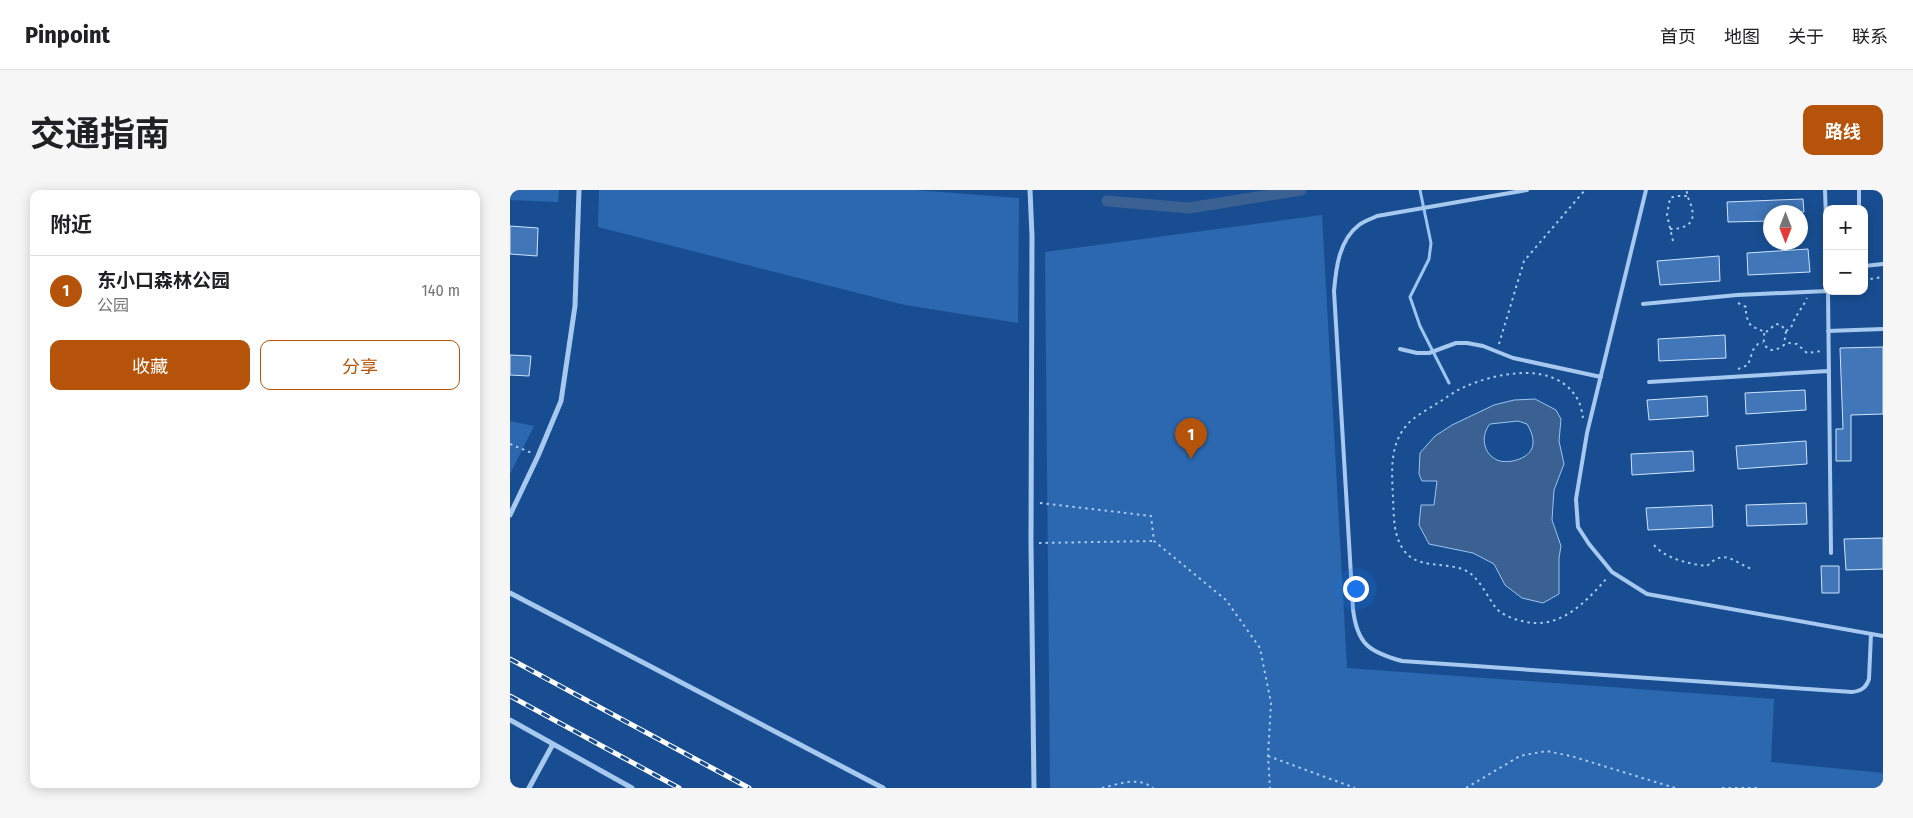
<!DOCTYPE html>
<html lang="zh">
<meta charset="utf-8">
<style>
:root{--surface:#fff;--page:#f6f6f6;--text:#202124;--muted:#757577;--line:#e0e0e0;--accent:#b45309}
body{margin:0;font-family:"Fira Sans Condensed","Noto Sans SC",sans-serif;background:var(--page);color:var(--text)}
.controls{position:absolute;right:15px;top:15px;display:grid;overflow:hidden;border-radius:10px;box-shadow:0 2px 12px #0003}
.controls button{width:45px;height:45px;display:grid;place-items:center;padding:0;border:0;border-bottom:1px solid var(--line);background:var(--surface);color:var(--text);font:25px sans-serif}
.compass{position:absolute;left:1253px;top:15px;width:45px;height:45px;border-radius:50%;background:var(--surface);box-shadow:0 2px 12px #0003;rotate:180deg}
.you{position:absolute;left:845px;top:398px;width:18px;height:18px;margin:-12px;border:4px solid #fff;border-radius:50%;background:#1a73e8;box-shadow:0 0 0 8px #1a73e833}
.badge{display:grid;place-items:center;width:32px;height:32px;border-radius:50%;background:var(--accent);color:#fff;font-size:16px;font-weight:700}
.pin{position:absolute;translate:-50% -41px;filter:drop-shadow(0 1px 2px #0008)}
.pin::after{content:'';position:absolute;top:26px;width:18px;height:15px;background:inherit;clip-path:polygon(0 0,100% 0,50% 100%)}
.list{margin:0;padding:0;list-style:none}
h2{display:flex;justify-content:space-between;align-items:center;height:65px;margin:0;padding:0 20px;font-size:21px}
h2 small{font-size:16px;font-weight:400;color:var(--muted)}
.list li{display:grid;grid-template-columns:32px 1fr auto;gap:15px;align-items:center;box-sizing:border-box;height:70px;padding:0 20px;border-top:1px solid var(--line)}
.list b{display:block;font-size:19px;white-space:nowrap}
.list p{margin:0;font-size:16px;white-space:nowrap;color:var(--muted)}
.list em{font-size:16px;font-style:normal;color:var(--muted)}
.actions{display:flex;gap:10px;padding:15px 20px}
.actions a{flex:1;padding:11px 0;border:1px solid var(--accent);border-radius:10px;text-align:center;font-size:18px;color:var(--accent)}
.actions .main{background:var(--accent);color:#fff}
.map{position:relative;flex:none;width:1373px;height:598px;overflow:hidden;border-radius:10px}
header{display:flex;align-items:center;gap:30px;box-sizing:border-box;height:70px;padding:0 25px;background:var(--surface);border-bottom:1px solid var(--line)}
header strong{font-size:24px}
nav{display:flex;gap:28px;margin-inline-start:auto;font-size:18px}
.intro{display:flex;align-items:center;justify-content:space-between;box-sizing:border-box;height:120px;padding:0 30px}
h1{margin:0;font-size:35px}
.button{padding:12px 22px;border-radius:10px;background:var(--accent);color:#fff;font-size:18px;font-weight:700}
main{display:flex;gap:30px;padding:0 30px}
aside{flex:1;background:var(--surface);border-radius:10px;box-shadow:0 2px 12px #0003}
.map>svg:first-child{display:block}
.green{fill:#2b68b0}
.water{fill:#3a6192;stroke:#9ac4f2;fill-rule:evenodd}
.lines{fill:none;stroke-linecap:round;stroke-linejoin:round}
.stream{stroke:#9ac4f2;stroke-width:3}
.canal{stroke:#3a6192;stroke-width:11}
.building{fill:#4177b9;stroke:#cee3fb}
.path{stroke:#a7c9f0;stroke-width:2;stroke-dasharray:2.5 4;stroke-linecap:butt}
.lane{stroke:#a7c9f0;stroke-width:4}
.street{stroke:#a7c9f0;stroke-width:5}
.rail-casing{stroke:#fff;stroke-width:5}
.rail{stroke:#184e91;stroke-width:3;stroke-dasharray:9;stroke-linecap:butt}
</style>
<header>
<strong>Pinpoint</strong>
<nav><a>首页</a><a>地图</a><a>关于</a><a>联系</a></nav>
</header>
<div class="intro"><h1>交通指南</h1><a class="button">路线</a></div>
<main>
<aside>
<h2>附近<small></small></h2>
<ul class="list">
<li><span class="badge">1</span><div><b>东小口森林公园</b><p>公园</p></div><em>140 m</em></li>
</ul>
<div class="actions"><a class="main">收藏</a><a>分享</a></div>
</aside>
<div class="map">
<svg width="1373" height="598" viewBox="0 0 1373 598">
<rect width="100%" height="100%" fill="#184e91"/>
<path class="green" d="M 0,0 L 49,0 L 48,12 L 0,10 Z
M 89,0 L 406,0 L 509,8 L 508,133 L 395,115 L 88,37 Z
M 812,25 L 837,478 L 1264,509 L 1261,572 L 1373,583 L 1373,598 L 540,598 L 535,62 Z
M 0,231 L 24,236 L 0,284 Z"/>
<path class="water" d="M 1025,209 L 1046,220 L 1051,229 L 1049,251 L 1054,274 L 1044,300 L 1042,330 L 1051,356 L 1049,368 L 1049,404 L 1033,413 L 1012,408 L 995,395 L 984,374 L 963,363 L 919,354 L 909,335 L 911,315 L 924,315 L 927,291 L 912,291 L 909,284 L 910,263 L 925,246 L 942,235 L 984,215 L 1004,210 ZM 1008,231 L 1017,234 C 1020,239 1023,245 1023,252 C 1024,268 999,275 987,270 C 972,263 971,244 980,234 Z"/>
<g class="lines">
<path class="stream" d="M 910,0 L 921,53 L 919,69 L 900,107 L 910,136 L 939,193"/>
<path class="canal" d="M 597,11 L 679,18 L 791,0"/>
</g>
<path class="building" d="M 1293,9 L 1294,22 L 1260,22 L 1260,31 L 1218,32 L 1217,12 Z
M 0,36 L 28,38 L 27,66 L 0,64 Z
M 1298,59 L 1300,82 L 1238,85 L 1237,63 Z
M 1209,66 L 1210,91 L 1150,95 L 1147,71 Z
M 1215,145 L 1216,168 L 1149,171 L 1148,149 Z
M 1373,157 L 1373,224 L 1341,225 L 1341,271 L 1326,271 L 1326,239 L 1333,239 L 1330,158 Z
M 0,165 L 21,166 L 19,186 L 0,185 Z
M 1295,200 L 1296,220 L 1236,224 L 1235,203 Z
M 1197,206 L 1198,226 L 1139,230 L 1137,210 Z
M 1296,251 L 1297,274 L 1228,279 L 1226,256 Z
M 1183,261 L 1184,281 L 1122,285 L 1121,264 Z
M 1296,313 L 1297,334 L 1237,336 L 1236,315 Z
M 1202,315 L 1203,337 L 1138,340 L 1136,318 Z
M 1373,348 L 1373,379 L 1336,380 L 1334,349 Z
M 1311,376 L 1329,376 L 1329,403 L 1312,403 Z"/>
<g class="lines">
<path class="path" d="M 1160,39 C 1173,39 1186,35 1182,19 C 1181,12 1176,7 1177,0
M 1163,51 L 1157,25 L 1160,8 L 1166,6 L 1177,6
M 1354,90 L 1373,87
M 1228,113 L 1236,117 L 1236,126 L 1241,136 L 1255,142 C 1251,150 1256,164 1267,159 C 1271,158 1274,154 1279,153 C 1281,153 1284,154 1287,154 L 1297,163 L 1312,161
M 1276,141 L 1281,138 C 1285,125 1291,121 1297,108
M 1256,142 L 1266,134 L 1271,135 L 1276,141 L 1274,155
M 989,154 L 1014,71 L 1075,0
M 1228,179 L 1238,175 L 1243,160 L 1248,154 L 1253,153
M 1073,228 C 1072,223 1071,215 1068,210 C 1046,170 987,182 952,198 C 943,202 935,209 926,214 C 917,220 903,227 896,236 C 879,256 882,284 883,308 C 884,326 883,344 893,359 C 906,379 932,372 952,379 C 968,384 976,405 986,418 C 992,425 1003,429 1012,431 C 1049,441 1075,413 1097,388
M 0,254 L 22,263
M 530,313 L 641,326 L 644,351 L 716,410 L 750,458 L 761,513 L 758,566 L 760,598
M 529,353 L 644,351
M 1144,355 C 1156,369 1179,374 1197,376 C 1216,358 1222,372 1242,379
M 758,566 L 845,598
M 592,598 C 609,594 628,586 643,598
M 956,598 L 1010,566 L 1036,561 L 1061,566 L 1165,598
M 1212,598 L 1250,598"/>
<path class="lane" d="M 1017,0 L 867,26 C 861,29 854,31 849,35 C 829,50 826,78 824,101 L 843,419 C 847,454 859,462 892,471 L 1342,502 C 1351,501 1356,498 1359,489 L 1361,444
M 1136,0 L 1077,243 L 1066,309 L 1068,337 L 1079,354 L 1102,382 L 1137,404 L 1373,446
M 1315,0 L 1317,58
M 1349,19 L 1349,0
M 1354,76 L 1373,74
M 1318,101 L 1321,363
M 1133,114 L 1227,105 L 1317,101
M 1318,141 L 1373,139
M 890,159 L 907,163 L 919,163 L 946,153 L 957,153 L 973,156 L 1003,168 L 1091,187
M 1139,192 L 1318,181"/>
<path class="street" d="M 520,0 L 522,46 L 521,354 L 524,598
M 0,325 L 28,266 L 51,211 L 65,116 L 69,0
M 0,403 L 373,598
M 0,530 L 122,598
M 19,598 L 43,554"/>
<g class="rail-casing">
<path id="rail" d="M 0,469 L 239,598
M 0,506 L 169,598"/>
</g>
<use href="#rail" class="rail"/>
</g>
</svg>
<div class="controls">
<button>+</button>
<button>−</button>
</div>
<svg class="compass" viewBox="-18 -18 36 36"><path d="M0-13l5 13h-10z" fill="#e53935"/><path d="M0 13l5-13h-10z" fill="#757577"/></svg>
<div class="you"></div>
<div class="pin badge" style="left:681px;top:269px">1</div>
</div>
</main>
